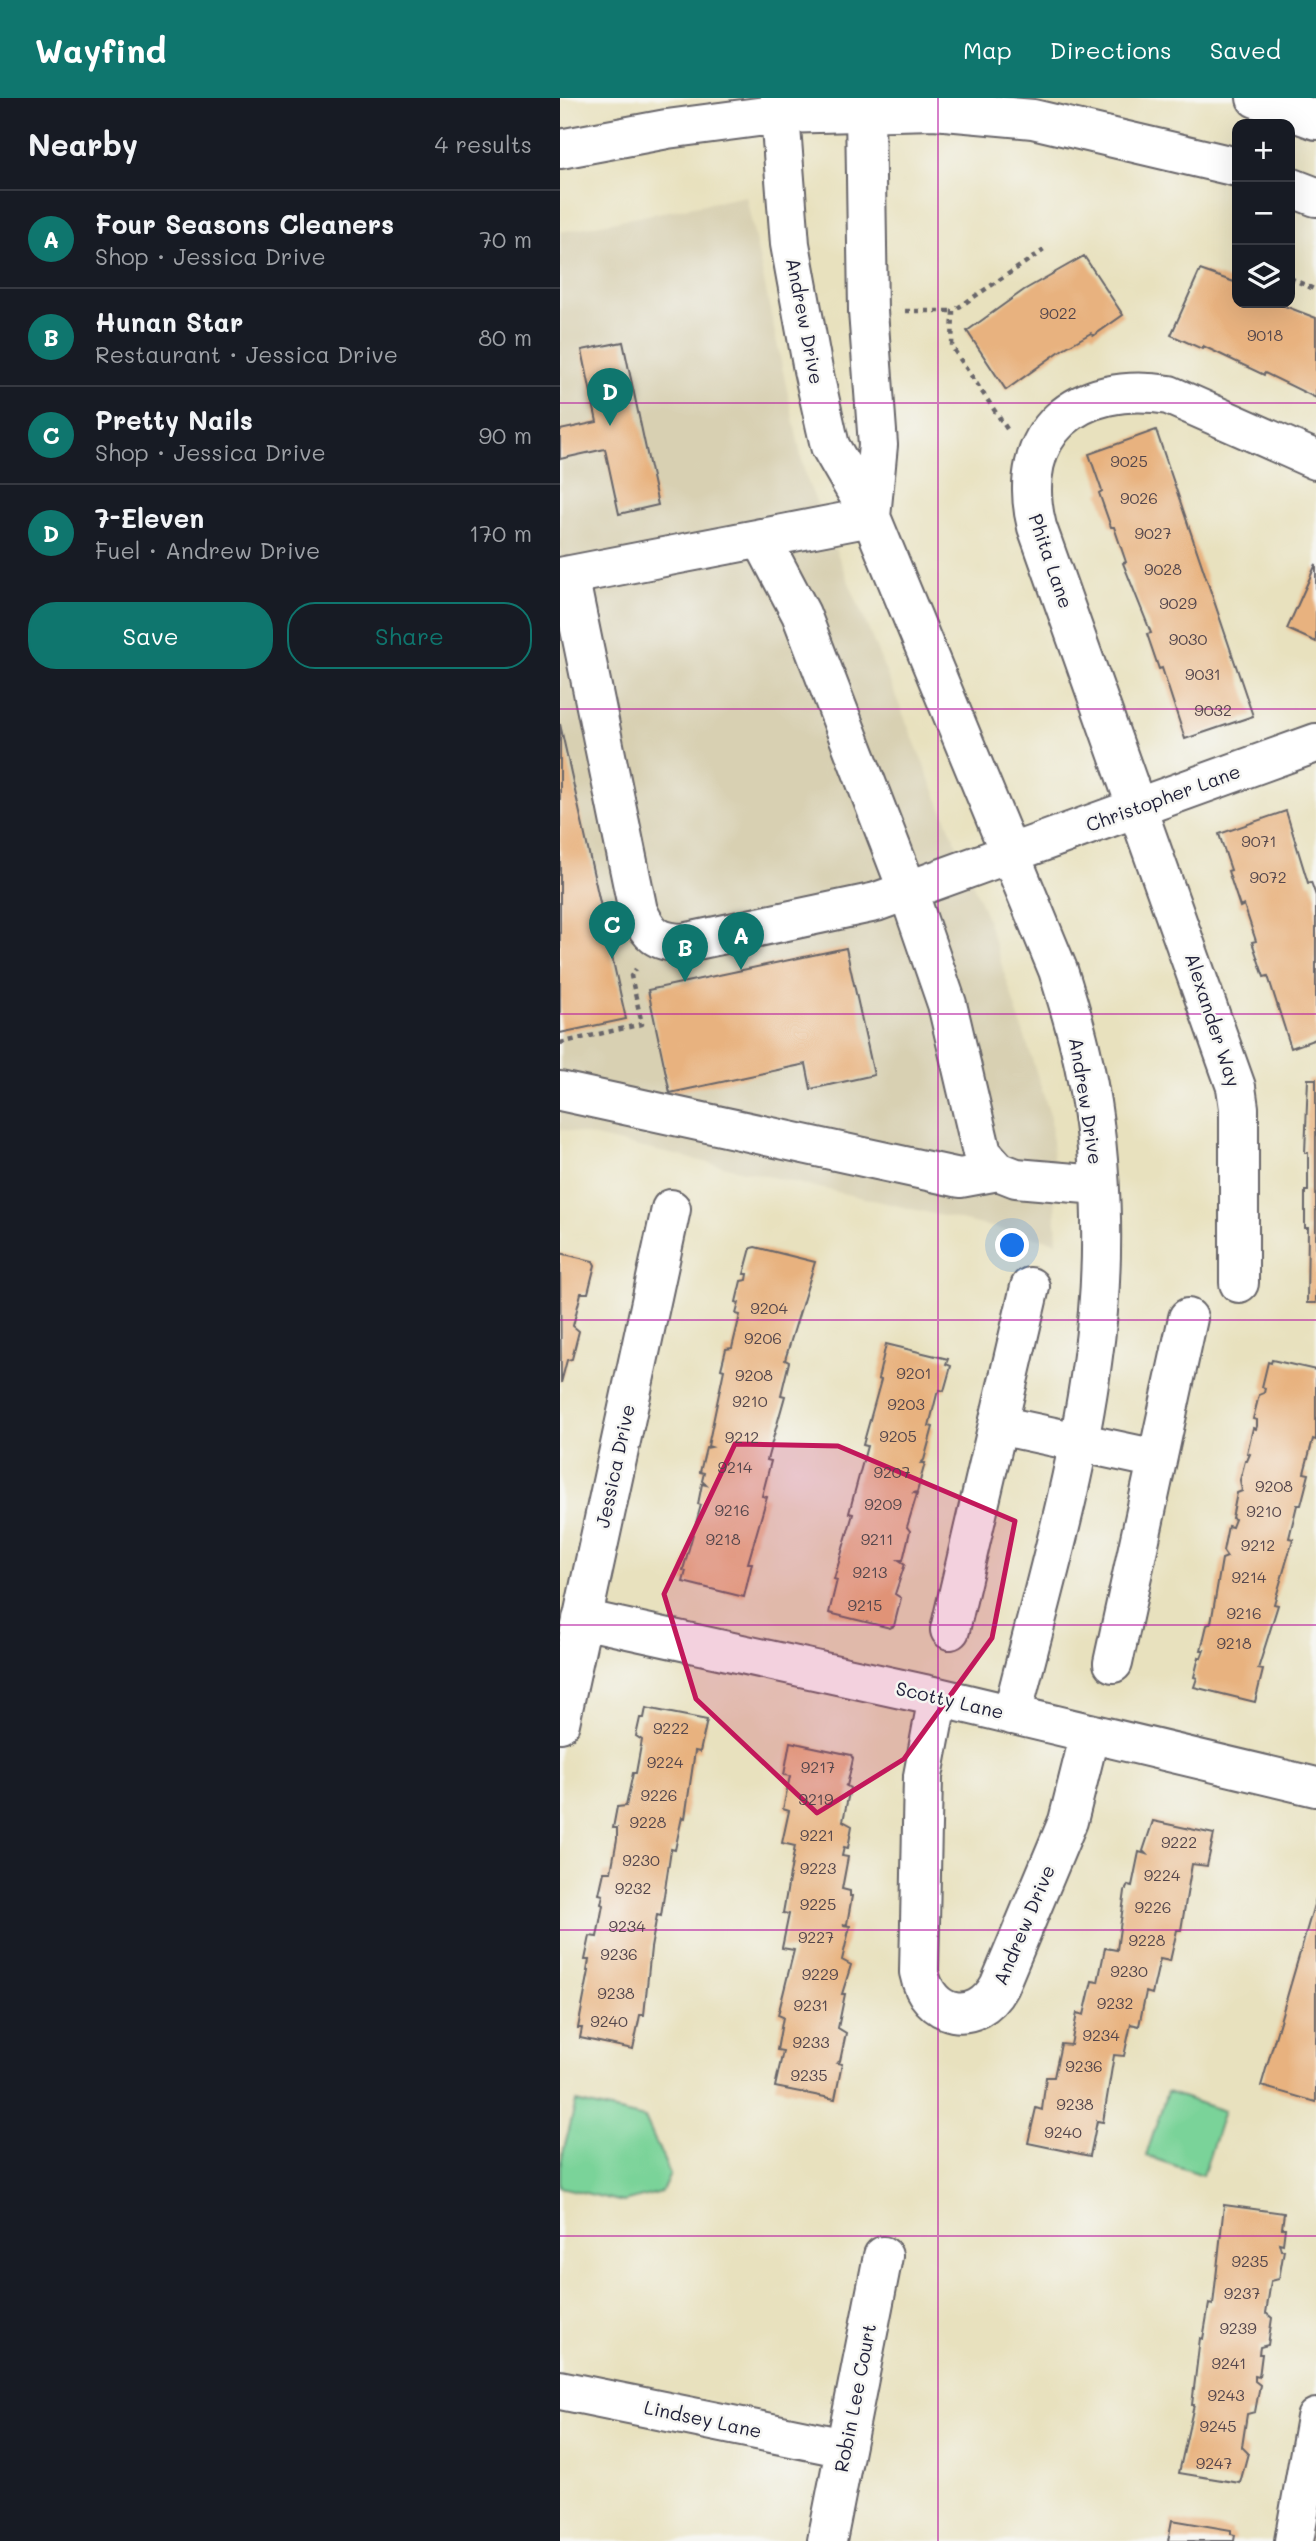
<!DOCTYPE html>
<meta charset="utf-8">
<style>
:root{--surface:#171b24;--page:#242831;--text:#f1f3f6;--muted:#9ea1a6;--line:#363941;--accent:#0f766e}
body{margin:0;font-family:Mali,sans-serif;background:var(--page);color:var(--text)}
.controls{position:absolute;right:21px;top:21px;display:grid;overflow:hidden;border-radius:14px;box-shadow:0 7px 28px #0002}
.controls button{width:63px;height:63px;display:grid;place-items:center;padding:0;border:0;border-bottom:2px solid var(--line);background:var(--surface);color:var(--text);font:35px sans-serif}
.you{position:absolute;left:453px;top:1148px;width:24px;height:24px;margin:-18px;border:5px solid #fff;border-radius:50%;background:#1a73e8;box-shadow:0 0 0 10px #1a73e833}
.badge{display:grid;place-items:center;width:46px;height:46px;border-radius:50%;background:var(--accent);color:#fff;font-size:23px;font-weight:700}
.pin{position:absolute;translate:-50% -58px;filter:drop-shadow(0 2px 4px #0008)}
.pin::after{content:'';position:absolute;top:37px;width:24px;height:21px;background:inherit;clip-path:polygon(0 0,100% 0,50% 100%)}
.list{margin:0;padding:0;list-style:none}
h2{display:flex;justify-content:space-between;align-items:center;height:91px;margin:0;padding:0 28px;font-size:30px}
h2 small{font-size:23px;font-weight:400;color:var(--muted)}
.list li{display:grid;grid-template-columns:46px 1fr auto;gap:21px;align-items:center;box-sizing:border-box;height:98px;padding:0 28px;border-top:2px solid var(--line)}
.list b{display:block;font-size:26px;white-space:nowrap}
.list p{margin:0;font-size:23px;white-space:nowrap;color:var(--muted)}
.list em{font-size:23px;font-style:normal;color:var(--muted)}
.actions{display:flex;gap:14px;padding:21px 28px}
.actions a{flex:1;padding:16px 0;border:2px solid var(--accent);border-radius:28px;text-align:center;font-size:24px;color:var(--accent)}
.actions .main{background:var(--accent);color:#fff}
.icon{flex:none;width:38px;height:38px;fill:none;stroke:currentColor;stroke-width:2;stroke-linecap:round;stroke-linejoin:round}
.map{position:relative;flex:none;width:756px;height:2443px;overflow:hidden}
header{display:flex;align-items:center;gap:42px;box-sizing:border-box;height:98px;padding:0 35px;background:var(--accent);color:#fff}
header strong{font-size:33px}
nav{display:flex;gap:38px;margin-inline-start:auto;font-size:24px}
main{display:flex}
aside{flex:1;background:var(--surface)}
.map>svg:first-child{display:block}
.built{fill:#d8d0b2}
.green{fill:#7ad399;stroke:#4e7a6a;stroke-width:2}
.building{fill:#e8b27f}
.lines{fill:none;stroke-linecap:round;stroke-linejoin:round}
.minor-casing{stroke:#676569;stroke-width:42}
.major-casing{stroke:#676569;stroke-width:42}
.path{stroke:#676569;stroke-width:4.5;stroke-dasharray:5 5;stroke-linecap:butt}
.minor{stroke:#fff;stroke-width:38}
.major{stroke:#fff;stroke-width:38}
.marked{fill:#c2185b;fill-opacity:0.2;stroke:#c2185b;stroke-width:5;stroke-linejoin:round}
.grid{fill:none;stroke:#b5179e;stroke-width:2;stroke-opacity:0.55}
.labels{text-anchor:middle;stroke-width:5;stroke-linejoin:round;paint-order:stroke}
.number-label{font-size:16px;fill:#54464c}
.street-label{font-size:19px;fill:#22223b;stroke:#f6f6f2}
</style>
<header>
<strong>Wayfind</strong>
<nav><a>Map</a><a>Directions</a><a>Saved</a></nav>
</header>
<main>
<aside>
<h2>Nearby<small>4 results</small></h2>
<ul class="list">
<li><span class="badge">A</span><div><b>Four Seasons Cleaners</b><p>Shop · Jessica Drive</p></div><em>70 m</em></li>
<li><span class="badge">B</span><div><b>Hunan Star</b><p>Restaurant · Jessica Drive</p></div><em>80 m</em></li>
<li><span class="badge">C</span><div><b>Pretty Nails</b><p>Shop · Jessica Drive</p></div><em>90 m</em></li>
<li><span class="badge">D</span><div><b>7-Eleven</b><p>Fuel · Andrew Drive</p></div><em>170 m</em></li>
</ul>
<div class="actions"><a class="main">Save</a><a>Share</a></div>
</aside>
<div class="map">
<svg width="756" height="2443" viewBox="0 0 756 2443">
<rect width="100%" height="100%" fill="#f6f6f2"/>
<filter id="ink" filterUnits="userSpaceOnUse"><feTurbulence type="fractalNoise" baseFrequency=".0143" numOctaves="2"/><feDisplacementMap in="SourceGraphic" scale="14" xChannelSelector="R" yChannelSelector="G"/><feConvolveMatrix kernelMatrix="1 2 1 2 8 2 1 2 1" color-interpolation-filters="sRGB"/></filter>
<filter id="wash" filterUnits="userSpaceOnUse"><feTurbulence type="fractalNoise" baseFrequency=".00686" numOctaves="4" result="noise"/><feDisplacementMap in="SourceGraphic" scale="28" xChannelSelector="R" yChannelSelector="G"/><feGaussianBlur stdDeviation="1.57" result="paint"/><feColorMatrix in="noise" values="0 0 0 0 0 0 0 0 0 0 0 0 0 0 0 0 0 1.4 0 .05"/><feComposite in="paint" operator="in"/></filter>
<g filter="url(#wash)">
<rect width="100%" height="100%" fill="#e8e1be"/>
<path class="built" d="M 186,98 L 245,377 L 426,818 L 491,1020 L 497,1144 L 0,1031 L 0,134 Z"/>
<path class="green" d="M 607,1994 L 664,2013 L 643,2077 L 586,2058 Z
M 16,2004 L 85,2020 L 110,2076 L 102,2094 L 63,2104 L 0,2089 L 0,2067 Z"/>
<g id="blocks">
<path class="building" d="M 524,158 L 563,217 L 533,238 L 531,235 L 503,251 L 446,292 L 407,233 L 464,192 Z
M 640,172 L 677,185 L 677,205 L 717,205 L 756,220 L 756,300 L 705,275 L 704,277 L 643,248 L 642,251 L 611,237 Z
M 63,244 L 98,407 L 59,416 L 45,351 L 0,361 L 0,332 L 37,324 L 22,252 Z
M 596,332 L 693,618 L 625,641 L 602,570 L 599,571 L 587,536 L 591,535 L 563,465 L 566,464 L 554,429 L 551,429 L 539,395 L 542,393 L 529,356 Z
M 756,466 L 756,544 L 727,531 Z
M 0,626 L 66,921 L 0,935 Z
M 726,713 L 748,785 L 751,784 L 756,798 L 756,941 L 731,950 L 708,878 L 704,879 L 692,844 L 696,843 L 684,807 L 680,809 L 668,773 L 671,772 L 659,736 Z
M 286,850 L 314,977 L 251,991 L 246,966 L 110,995 L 88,892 Z
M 748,981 L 756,981 L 756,1205 L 747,1205 L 748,1130 L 745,1130 L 745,1093 L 748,1093 L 748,1055 L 745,1055 Z
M 195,1149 L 255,1164 L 225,1262 L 229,1264 L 221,1297 L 225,1298 L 207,1362 L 211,1363 L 202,1398 L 207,1399 L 188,1465 L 192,1465 L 184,1499 L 123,1484 L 126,1473 L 123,1472 L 141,1407 L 138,1406 L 142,1386 L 146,1387 L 142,1383 L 144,1375 L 140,1374 L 146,1350 L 151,1349 L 148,1348 L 164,1272 L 161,1271 L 166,1251 L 172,1250 L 180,1217 L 176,1216 L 179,1205 L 176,1204 L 181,1183 L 187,1182 L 188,1176 L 184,1176 L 191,1150 Z
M 0,1155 L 33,1163 L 35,1167 L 28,1195 L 21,1195 L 13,1228 L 19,1233 L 12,1261 L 7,1262 L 1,1285 Z
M 326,1246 L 388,1261 L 386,1266 L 391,1268 L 384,1293 L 380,1292 L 377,1296 L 369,1328 L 373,1329 L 364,1362 L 361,1365 L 365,1365 L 357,1394 L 354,1395 L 357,1396 L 347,1429 L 350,1433 L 343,1462 L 339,1462 L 345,1466 L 335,1496 L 341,1500 L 334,1528 L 330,1530 L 269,1515 L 277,1482 L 274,1481 L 293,1416 L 289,1415 L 307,1348 L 303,1347 L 321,1282 L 318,1281 Z
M 712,1262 L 756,1272 L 756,1342 L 753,1341 L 744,1375 L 749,1376 L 741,1407 L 737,1407 L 729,1440 L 733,1441 L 714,1506 L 718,1507 L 698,1571 L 703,1572 L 695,1604 L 634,1589 L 637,1580 L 634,1579 L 639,1559 L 641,1560 L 644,1552 L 641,1552 L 647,1527 L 651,1525 L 662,1461 L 667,1459 L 663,1453 L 668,1428 L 672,1429 L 675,1421 L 672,1420 L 677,1395 L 682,1393 L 680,1382 L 685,1363 L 687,1363 L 690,1356 L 687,1355 L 693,1330 L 696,1331 L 697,1328 L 697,1322 L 693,1321 L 699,1297 L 704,1295 L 705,1290 L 702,1289 L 708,1264 L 711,1265 Z
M 86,1610 L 147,1622 L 140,1654 L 135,1653 L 125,1720 L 122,1719 L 115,1752 L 111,1751 L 101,1818 L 97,1817 L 91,1850 L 84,1917 L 80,1917 L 73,1951 L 20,1940 L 22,1930 L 18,1930 L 29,1873 L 27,1873 L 29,1862 L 25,1862 L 30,1838 L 37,1839 L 43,1807 L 41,1806 L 43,1797 L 39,1796 L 44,1774 L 51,1774 L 57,1741 L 57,1730 L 53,1730 L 57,1709 L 66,1708 L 73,1675 L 76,1675 L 82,1642 L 76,1638 L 80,1620 L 84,1620 Z
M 230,1644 L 291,1657 L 293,1661 L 287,1688 L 285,1687 L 290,1690 L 283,1723 L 292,1728 L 288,1750 L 284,1749 L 282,1758 L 288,1759 L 282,1791 L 290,1793 L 290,1798 L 292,1798 L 287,1826 L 283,1827 L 290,1828 L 282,1862 L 291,1867 L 282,1896 L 285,1896 L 278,1930 L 286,1935 L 280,1963 L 277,1965 L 282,1966 L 275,2001 L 215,1989 L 223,1953 L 217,1952 L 223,1919 L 218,1917 L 234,1852 L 222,1850 L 229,1816 L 223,1815 L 235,1748 L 222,1745 L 229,1713 L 223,1711 L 230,1678 L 224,1677 Z
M 593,1723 L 654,1736 L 647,1768 L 632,1766 L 621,1832 L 617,1832 L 610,1863 L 600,1861 L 592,1896 L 586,1894 L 579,1928 L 571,1926 L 564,1958 L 554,1957 L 543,2024 L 537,2023 L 530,2058 L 468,2045 L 476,2010 L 482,2012 L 486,1979 L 494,1979 L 501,1946 L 511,1947 L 517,1915 L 524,1917 L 532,1883 L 538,1884 L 545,1850 L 557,1852 L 565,1793 L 568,1787 L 572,1788 L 579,1754 L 586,1756 L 583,1753 Z
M 756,1800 L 756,2004 L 701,1988 Z
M 664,2107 L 724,2115 L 722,2130 L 725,2130 L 723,2146 L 719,2145 L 721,2152 L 724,2152 L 719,2181 L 711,2183 L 706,2215 L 712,2220 L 708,2247 L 700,2249 L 699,2256 L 702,2256 L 699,2279 L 695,2278 L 695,2283 L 700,2287 L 695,2314 L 687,2316 L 682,2349 L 688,2355 L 680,2385 L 619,2375 L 634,2307 L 632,2307 L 640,2240 L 643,2241 L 649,2206 L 653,2207 Z
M 612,2422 L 671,2432 L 671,2436 L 675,2437 L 674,2443 L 608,2443 Z"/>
</g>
</g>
<g filter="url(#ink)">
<use href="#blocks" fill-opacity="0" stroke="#676569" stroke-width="2"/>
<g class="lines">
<g class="minor-casing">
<path id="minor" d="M 305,12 L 308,213 L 318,347 L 311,419
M 0,51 L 107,31 L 220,16 L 230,146 L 253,272 L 270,348 L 311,419 L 498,872 C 506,898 514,923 520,949 C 544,1049 547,1163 532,1265 C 516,1384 481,1500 452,1617
M 201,440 L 241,516 L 348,793 L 387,906 L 422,1055 L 438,1073 L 456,1080 L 538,1087
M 9,477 L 78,813 C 89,837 97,844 123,845 L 316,804 L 756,645
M 0,479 L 311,419
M 0,993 L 400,1080 L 438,1073
M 679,1185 L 679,1010 L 676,989 L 477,429 C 453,334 518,282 609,297 L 756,362
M 438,1327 L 597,1361
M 22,1521 L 378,1599 L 756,1689
M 390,1532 L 470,1189
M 553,1565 L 628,1220
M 378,1599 L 363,1678 L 359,1874 C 368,1920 416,1930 439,1888 L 508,1723 L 530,1635
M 0,1625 L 111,1111
M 0,2292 L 285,2350
M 267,2443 L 323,2158
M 734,2443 L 756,2320"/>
</g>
<g class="major-casing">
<path id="major" d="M 219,0 L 220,16 L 374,12 L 473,21 L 677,69
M 696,0 L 756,22
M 730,89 L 756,99"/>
</g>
<path class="path" d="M 672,155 L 677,158
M 730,180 L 756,192
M 345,213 L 393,213
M 447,331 L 392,249 L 393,213 L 484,152
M 0,945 L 82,926 L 71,878 L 76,871"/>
<use href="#minor" class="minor"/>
<use href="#major" class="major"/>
</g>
</g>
<path class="marked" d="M 175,1346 L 278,1348 L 455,1423 L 432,1540 L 344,1661 L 257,1715 L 136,1601 L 104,1496 Z"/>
<path class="grid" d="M 378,0 L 378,2443M 0,305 L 756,305M 0,611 L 756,611M 0,916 L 756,916M 0,1222 L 756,1222M 0,1527 L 756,1527M 0,1832 L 756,1832M 0,2138 L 756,2138"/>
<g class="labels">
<g class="number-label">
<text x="498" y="221">9022</text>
<text x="705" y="243">9018</text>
<text x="569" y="369">9025</text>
<text x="579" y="406">9026</text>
<text x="593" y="441">9027</text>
<text x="603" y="477">9028</text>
<text x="618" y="511">9029</text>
<text x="628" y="547">9030</text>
<text x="643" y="582">9031</text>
<text x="653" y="618">9032</text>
<text x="699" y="749">9071</text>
<text x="708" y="785">9072</text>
<text x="209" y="1216">9204</text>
<text x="203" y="1246">9206</text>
<text x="354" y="1281">9201</text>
<text x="194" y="1283">9208</text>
<text x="190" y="1309">9210</text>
<text x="346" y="1312">9203</text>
<text x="338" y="1344">9205</text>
<text x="182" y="1345">9212</text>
<text x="175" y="1375">9214</text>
<text x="332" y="1380">9207</text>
<text x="714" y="1394">9208</text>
<text x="323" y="1412">9209</text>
<text x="172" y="1418">9216</text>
<text x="704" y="1419">9210</text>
<text x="163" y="1447">9218</text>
<text x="317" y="1447">9211</text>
<text x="698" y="1453">9212</text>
<text x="310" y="1480">9213</text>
<text x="689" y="1485">9214</text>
<text x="305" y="1513">9215</text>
<text x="684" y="1521">9216</text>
<text x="674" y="1551">9218</text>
<text x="111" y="1636">9222</text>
<text x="105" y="1670">9224</text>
<text x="258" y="1675">9217</text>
<text x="99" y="1703">9226</text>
<text x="256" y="1707">9219</text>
<text x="88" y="1730">9228</text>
<text x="257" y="1743">9221</text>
<text x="619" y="1750">9222</text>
<text x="81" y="1768">9230</text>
<text x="258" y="1776">9223</text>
<text x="602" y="1783">9224</text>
<text x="73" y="1796">9232</text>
<text x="258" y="1812">9225</text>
<text x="593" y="1815">9226</text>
<text x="67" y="1834">9234</text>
<text x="256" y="1845">9227</text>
<text x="587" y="1848">9228</text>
<text x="59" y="1862">9236</text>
<text x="569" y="1879">9230</text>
<text x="260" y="1882">9229</text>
<text x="56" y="1901">9238</text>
<text x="555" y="1911">9232</text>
<text x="251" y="1913">9231</text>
<text x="49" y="1929">9240</text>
<text x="541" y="1943">9234</text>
<text x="251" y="1950">9233</text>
<text x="524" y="1974">9236</text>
<text x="249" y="1983">9235</text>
<text x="515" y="2012">9238</text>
<text x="503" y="2040">9240</text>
<text x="690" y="2169">9235</text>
<text x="682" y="2201">9237</text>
<text x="678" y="2236">9239</text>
<text x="669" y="2271">9241</text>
<text x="666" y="2303">9243</text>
<text x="658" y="2334">9245</text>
<text x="654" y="2371">9247</text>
</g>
<g class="street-label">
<text transform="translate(245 223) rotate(79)" y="7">Andrew Drive</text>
<text transform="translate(491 463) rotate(71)" y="7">Phita Lane</text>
<text transform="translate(603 700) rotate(-20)" y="7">Christopher Lane</text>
<text transform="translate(653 922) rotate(72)" y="7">Alexander Way</text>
<text transform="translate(526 1003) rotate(81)" y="7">Andrew Drive</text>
<text transform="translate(55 1368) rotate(-78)" y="7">Jessica Drive</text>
<text transform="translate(390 1602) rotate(13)" y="7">Scotty Lane</text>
<text transform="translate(464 1827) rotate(-67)" y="7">Andrew Drive</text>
<text transform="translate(295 2300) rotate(-79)" y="7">Robin Lee Court</text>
<text transform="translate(143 2321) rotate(12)" y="7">Lindsey Lane</text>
</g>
</g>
</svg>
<div class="controls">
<button>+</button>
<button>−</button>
<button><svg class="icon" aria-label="layers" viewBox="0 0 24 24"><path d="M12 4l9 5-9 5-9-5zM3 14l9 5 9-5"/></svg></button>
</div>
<div class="you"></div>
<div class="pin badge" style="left:181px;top:872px">A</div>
<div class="pin badge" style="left:125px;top:884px">B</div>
<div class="pin badge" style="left:52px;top:861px">C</div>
<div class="pin badge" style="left:50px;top:328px">D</div>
</div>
</main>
